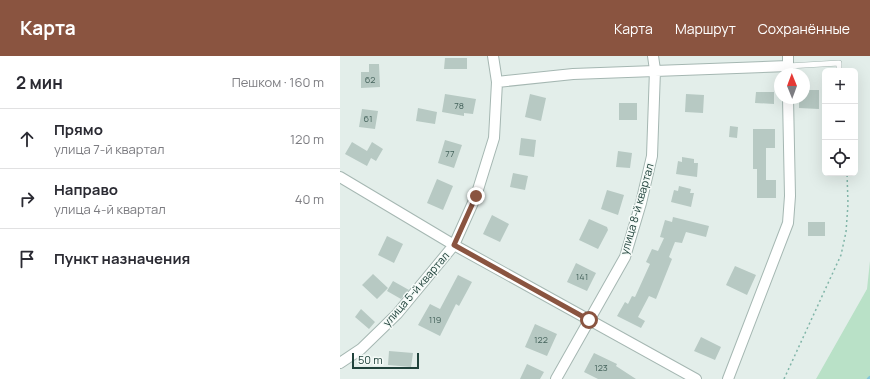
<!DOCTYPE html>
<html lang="ru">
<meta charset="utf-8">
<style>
:root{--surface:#fff;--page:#f2f2f3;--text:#2b2b33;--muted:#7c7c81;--line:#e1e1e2;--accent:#8a5440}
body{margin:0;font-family:Manrope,sans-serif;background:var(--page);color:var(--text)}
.controls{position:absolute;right:12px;top:12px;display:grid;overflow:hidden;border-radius:6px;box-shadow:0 4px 16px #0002}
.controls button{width:36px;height:36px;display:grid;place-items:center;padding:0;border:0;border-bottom:1px solid var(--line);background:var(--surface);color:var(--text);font:20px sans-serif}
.compass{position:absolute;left:434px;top:12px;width:36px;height:36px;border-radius:50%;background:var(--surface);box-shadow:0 4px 16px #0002;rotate:359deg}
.scale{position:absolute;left:12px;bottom:10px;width:67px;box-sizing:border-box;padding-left:4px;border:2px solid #20423b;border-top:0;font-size:11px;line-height:14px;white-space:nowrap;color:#20423b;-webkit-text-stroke:3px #f4faf7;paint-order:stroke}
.stop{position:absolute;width:12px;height:12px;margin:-9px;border:3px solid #8a5440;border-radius:50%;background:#fff}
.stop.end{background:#8a5440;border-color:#fff;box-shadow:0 1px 4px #0008}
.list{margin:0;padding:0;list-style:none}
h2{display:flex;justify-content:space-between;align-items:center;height:52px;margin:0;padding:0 16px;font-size:17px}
h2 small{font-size:13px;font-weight:400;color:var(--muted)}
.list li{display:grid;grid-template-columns:26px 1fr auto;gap:12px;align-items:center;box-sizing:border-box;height:60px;padding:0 16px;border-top:1px solid var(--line)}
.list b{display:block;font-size:15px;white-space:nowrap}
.list p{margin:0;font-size:13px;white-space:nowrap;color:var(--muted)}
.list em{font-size:13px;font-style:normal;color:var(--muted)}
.icon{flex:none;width:22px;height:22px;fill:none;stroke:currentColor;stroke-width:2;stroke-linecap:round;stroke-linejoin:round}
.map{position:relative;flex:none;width:530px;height:323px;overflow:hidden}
header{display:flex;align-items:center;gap:24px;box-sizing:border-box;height:56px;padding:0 20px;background:var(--accent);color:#fff}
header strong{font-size:19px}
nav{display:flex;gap:22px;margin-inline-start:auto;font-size:14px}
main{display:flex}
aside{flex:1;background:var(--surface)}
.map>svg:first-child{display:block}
.green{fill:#b9e1c7}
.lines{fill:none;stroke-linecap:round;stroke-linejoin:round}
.stream{stroke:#85c6d9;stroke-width:2.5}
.building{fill:#b7c9c3}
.service-casing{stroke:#a5b7b2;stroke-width:6}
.minor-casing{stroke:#a5b7b2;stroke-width:12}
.path{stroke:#80b5a8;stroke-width:1.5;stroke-dasharray:2 3;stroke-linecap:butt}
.service{stroke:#fff;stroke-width:5}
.minor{stroke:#fff;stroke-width:10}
.route{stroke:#8a5440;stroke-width:5}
.labels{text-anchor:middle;stroke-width:3;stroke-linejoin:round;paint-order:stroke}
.number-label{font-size:9px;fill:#46645d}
.street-label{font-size:11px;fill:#20423b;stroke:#f4faf7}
</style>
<header>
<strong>Карта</strong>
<nav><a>Карта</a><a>Маршрут</a><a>Сохранённые</a></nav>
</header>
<main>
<aside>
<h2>2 мин<small>Пешком · 160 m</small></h2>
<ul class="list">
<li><svg class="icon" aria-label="ahead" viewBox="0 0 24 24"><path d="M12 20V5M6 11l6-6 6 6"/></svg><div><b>Прямо</b><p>улица 7-й квартал</p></div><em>120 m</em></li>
<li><svg class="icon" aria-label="right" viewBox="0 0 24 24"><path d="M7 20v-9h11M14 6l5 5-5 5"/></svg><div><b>Направо</b><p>улица 4-й квартал</p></div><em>40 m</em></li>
<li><svg class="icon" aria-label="arrive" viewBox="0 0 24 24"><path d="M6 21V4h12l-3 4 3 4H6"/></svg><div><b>Пункт назначения</b></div></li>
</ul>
</aside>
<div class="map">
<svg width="530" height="323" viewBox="0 0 530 323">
<rect width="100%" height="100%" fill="#e3eeea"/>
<path class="green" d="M 530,205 L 530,323 L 476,323 L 527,233 Z"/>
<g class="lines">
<path class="stream" d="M 528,323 L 530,321"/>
</g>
<path class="building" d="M 105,2 L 127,2 L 127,13 L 104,13 Z
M 29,8 L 39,8 L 40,31 L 21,32 L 21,16 L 29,16 Z
M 464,34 L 479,34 L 479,53 L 459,52 L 459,42 L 464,42 Z
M 416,36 L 434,36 L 434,48 L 415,47 Z
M 105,38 L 136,43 L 133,58 L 124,57 L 124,60 L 102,56 Z
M 190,38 L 206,42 L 201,65 L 185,61 Z
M 346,38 L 364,39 L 363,57 L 345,56 Z
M 279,47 L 297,47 L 297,64 L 279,64 Z
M 78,52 L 97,56 L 95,68 L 76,65 Z
M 22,53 L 38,55 L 35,73 L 19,71 Z
M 390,70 L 398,71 L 397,82 L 389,81 Z
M 413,73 L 435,73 L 435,92 L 426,92 L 426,124 L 436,124 L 436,142 L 417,142 L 417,113 L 413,113 Z
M 181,82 L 196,84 L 194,101 L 179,99 Z
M 105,84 L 122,89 L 114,112 L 98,107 Z
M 12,86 L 27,95 L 32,86 L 43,93 L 36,105 L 31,102 L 27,110 L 5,98 Z
M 278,95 L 292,97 L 290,112 L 276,111 Z
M 342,101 L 354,103 L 354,107 L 358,107 L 357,121 L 336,118 L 338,105 L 342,106 Z
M 173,117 L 188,120 L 185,134 L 170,131 Z
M 97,123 L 113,130 L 103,154 L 87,147 Z
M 339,130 L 351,133 L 350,137 L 354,137 L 351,151 L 331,146 L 334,134 L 338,135 Z
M 267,134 L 284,139 L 278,159 L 261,153 Z
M 152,159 L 169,168 L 160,186 L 143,178 Z
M 333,161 L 369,170 L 366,181 L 346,176 L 342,187 L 335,186 L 329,201 L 332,203 L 316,243 L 309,240 L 298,261 L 305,265 L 301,272 L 277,260 L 285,246 L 288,248 L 292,240 L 295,241 L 310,208 L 306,206 L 312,193 L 318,195 L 324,182 L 320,181 L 325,164 L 332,166 Z
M 249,163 L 267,171 L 268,174 L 258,193 L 239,184 Z
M 468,166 L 485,166 L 485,180 L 468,180 Z
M 47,180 L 63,188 L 54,207 L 38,199 Z
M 236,207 L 256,217 L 247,235 L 227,226 Z
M 395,210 L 416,219 L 407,239 L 386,229 Z
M 33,218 L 48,232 L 37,243 L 22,229 Z
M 118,219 L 132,226 L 119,250 L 116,248 L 100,280 L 78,269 L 90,248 L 100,253 Z
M 53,225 L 69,234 L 61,243 L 47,235 Z
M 21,253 L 35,266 L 29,273 L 15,261 Z
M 195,268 L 217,278 L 207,300 L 185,291 Z
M 361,281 L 381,291 L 375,304 L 354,295 Z
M 49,295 L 73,297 L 71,311 L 48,309 Z
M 254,297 L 277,308 L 276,310 L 296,323 L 258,323 L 244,316 Z
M 187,308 L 204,316 L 200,323 L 180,323 Z"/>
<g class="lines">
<g class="service-casing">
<path id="service" d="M 448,10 L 499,7 L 499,15"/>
</g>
<g class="minor-casing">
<path id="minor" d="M 448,0 L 448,18
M 157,26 L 233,18 L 448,10
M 0,121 L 114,189 L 356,323
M 0,307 L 21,293 L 57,258 L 114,189 L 136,140 L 154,82 L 157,26 L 153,0
M 216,323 L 285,201 L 301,147 L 312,100 L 315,14 L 313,0
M 388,323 L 448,167 L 450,140 L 448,42"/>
</g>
<path class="path" d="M 444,323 L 501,199 L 506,176 L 508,148 L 507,117"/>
<use href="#service" class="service"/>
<use href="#minor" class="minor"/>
</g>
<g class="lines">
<path class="route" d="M 136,140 L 114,189 L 249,264"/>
</g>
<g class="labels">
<g class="number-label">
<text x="30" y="27">62</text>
<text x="119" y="53">78</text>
<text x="28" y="66">61</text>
<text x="110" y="101">77</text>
<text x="242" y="224">141</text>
<text x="95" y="267">119</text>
<text x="201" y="287">122</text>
<text x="261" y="315">123</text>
</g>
<g class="street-label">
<text transform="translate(297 153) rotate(-74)" y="4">улица 8-й квартал</text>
<text transform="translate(76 233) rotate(-49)" y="4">улица 5-й квартал</text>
</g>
</g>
</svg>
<div class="controls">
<button>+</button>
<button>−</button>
<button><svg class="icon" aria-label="locate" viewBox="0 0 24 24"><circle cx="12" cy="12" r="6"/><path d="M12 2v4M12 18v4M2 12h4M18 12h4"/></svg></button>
</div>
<svg class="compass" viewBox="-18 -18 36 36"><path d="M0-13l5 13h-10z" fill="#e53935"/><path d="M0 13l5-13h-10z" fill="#7c7c81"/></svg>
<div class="scale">50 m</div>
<div class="stop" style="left:249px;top:264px"></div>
<div class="stop end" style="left:136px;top:140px"></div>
</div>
</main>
